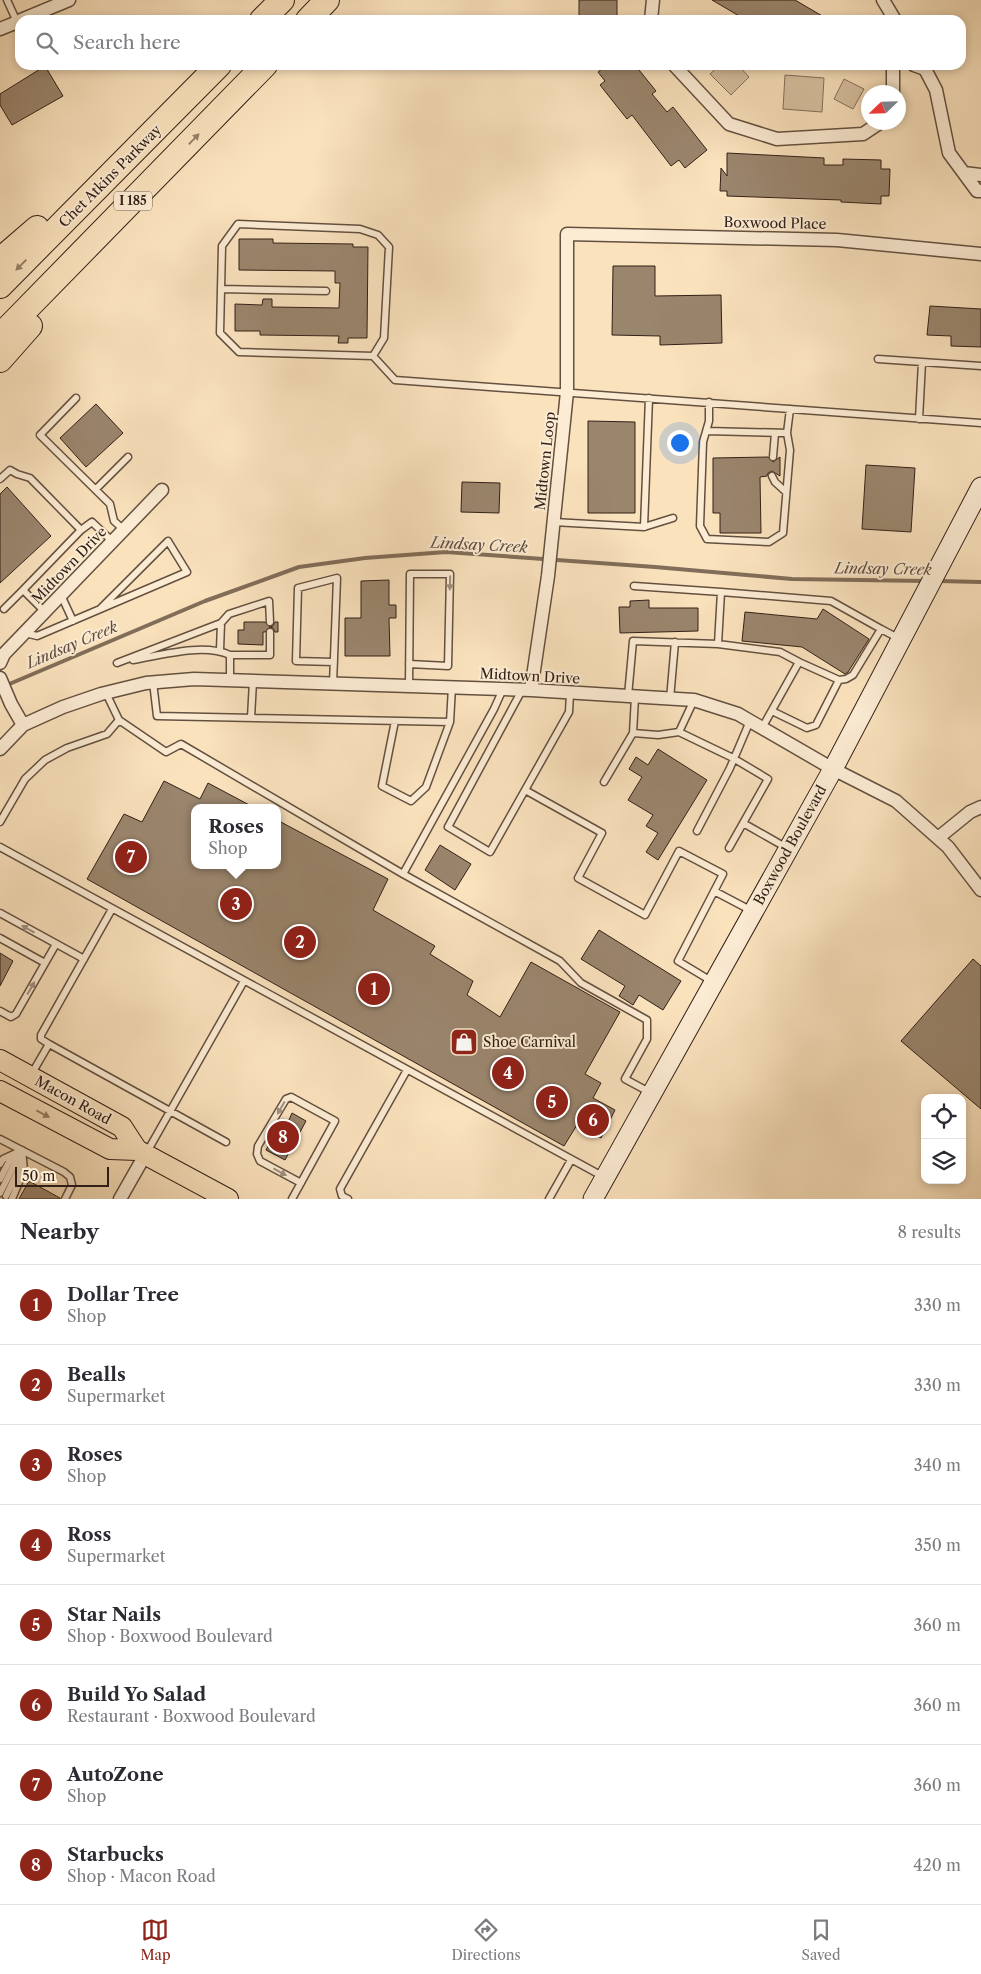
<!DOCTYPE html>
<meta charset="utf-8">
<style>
:root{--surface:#fff;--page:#f7f7f7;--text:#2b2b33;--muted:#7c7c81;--line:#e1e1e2;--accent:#8f2418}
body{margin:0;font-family:"Libre Caslon Text",serif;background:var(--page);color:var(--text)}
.controls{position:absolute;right:15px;bottom:15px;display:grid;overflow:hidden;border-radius:10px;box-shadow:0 2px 8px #0003}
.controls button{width:45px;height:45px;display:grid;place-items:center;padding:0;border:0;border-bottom:1px solid var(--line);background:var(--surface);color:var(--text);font:25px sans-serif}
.compass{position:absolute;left:861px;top:85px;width:45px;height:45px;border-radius:50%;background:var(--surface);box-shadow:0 2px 8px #0003;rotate:247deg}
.scale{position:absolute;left:15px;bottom:12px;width:94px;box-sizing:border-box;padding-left:5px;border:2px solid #322017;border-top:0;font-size:14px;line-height:18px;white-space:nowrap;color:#322017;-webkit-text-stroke:4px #fcecd4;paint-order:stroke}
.you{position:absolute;left:679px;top:442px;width:18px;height:18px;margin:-12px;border:4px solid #fff;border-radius:50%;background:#1a73e8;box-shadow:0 0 0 8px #1a73e833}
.badge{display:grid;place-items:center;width:32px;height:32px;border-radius:50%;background:var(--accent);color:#fff;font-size:16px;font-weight:700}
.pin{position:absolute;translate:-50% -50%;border:2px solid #fff;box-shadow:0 1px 5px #0006}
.popup{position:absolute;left:191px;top:804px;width:90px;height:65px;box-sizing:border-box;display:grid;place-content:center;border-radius:10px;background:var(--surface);filter:drop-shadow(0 1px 4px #0005);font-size:16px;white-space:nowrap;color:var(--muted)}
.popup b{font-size:19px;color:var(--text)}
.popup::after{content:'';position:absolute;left:50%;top:100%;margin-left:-10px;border:10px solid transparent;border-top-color:var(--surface)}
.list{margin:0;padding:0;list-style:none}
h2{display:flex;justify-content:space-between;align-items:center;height:65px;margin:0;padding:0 20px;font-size:21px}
h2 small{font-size:16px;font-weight:400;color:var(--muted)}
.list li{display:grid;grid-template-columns:32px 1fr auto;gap:15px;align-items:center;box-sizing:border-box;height:80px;padding:0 20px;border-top:1px solid var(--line)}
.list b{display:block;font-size:19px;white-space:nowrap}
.list p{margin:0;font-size:16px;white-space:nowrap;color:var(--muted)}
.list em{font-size:16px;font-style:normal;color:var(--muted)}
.icon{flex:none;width:28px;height:28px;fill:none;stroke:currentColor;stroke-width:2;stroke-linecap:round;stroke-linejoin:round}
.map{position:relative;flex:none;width:981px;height:1199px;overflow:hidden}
.search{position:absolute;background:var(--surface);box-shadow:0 2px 8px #0003;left:15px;right:15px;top:15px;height:55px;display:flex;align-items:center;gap:12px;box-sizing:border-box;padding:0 18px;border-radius:15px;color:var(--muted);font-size:19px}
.sheet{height:705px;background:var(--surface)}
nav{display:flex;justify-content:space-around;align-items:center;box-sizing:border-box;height:70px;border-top:1px solid var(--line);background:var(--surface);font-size:14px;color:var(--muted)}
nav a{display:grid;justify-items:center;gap:2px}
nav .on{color:var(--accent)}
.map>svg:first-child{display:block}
.green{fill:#d8c1a1;stroke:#85705c}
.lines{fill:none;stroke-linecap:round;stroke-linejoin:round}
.stream{stroke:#816d59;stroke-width:4}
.building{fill:#9a856d;stroke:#322017}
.lane-casing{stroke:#645040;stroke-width:9}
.street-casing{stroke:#645040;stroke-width:15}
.secondary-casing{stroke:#322017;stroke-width:21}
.primary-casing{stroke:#322017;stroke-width:22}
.highway-casing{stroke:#322017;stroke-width:26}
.lane{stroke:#fcecd4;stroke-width:6}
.street{stroke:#fcecd4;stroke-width:12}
.secondary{stroke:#fcecd4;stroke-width:19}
.primary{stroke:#fae2bd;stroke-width:20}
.highway{stroke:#fae2bd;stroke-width:24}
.oneway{fill:#96816a}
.oneway2{fill:#a1907f}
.labels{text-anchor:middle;stroke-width:4;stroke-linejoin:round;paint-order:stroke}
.shield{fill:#fcecd4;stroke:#6f5d50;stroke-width:1}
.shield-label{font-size:12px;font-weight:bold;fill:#322017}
.street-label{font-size:14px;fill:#322017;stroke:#fcecd4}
.poi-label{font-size:14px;fill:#322017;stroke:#fcecd4;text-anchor:start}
.water-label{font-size:15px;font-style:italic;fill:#604d3e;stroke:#fcecd4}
</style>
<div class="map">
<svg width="981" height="1199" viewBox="0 0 981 1199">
<rect width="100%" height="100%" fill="#fae2bd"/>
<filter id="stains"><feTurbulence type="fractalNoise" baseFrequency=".004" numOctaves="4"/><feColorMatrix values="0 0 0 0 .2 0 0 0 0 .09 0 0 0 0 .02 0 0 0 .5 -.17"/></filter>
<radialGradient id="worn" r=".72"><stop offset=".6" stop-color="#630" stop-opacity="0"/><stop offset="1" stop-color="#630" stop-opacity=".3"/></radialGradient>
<path class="green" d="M 720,65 L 738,65 L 749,77 L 731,95 L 710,74 Z
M 785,75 L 824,78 L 822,112 L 783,109 Z
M 844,79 L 864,89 L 853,109 L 834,99 Z"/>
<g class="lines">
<path class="stream" d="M 939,581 L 981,582
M 7,685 L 205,601 L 299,567 L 365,558 L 446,552 L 655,567 L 792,579 L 925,581"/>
</g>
<path class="building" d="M 579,0 L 617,0 L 617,20 L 579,20 Z
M 712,0 L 795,0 L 829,20 L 746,20 Z
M 607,65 L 635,65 L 656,91 L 652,94 L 667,112 L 673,107 L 707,150 L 685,168 L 679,160 L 671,166 L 632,115 L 627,119 L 600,85 L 605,81 L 598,72 Z
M 45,66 L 63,96 L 12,125 L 0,105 L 0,94 Z
M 727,153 L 824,158 L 824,165 L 843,165 L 843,159 L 881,160 L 881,169 L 890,169 L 889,196 L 881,196 L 881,204 L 841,202 L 841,200 L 727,196 L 727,191 L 720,191 L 721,168 L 727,176 Z
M 239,239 L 273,239 L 273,243 L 353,244 L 353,247 L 368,247 L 367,338 L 348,338 L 348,343 L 338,343 L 339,336 L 260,335 L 260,331 L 235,331 L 235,304 L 262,305 L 263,299 L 272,299 L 272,307 L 339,308 L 340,283 L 335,283 L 335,271 L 239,270 Z
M 613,266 L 655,266 L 655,296 L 721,295 L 722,343 L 660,345 L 660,336 L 612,335 Z
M 930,306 L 981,309 L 981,347 L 951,346 L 951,336 L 927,335 Z
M 96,404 L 123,433 L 86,467 L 60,438 Z
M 588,421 L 635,422 L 635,513 L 588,513 Z
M 768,457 L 773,462 L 780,457 L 780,476 L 772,471 L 768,473 L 767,476 L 760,477 L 761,533 L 720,533 L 720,513 L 713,513 L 713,458 Z
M 866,465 L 915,468 L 911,532 L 862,529 Z
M 462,482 L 500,483 L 499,513 L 461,512 Z
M 7,487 L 51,536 L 0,583 L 0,494 Z
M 389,580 L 389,605 L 396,605 L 396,618 L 389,618 L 390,656 L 345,656 L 345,618 L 361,618 L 361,581 Z
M 649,600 L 649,608 L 698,608 L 698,631 L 620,633 L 619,607 L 630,607 L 630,601 Z
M 823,609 L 869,639 L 848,672 L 845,674 L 802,647 L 742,641 L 745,612 L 817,619 Z
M 244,622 L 265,622 L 270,627 L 273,626 L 275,622 L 278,622 L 278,632 L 275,632 L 273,628 L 270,627 L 265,632 L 263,632 L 263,645 L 238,644 L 238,630 L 244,630 Z
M 658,749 L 707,780 L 658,860 L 646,852 L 658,833 L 646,826 L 653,815 L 628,800 L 642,777 L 629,769 L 636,757 L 648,765 Z
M 164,781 L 200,799 L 208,783 L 255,808 L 195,808 L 195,865 L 277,865 L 277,820 L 388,879 L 373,910 L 435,946 L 430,954 L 473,981 L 467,995 L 500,1017 L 531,962 L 620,1012 L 585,1074 L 601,1083 L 593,1098 L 615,1110 L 601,1138 L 577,1125 L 564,1146 L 87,879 L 124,814 L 142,822 Z
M 440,845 L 471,864 L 455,890 L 425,870 Z
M 599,930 L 681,981 L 663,1010 L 639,995 L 633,1005 L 619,996 L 625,986 L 581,959 Z
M 0,953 L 13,961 L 0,986 Z
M 973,959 L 981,966 L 981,1109 L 901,1041 Z
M 292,1113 L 306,1121 L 285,1160 L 266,1150 L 283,1119 L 288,1122 Z
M 29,1181 L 60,1198 L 60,1199 L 19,1199 Z"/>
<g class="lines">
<g class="lane-casing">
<path id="lane" d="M 7,0 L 17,22
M 221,289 L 326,291
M 373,356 L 384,338 L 389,247 L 378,235 L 360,229 L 238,224 L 222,246 L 220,333 L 239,352 L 373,356 L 395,380 L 981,423
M 878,359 L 981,366
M 76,398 L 40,435 L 110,504 L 114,521 L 124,530
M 709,402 L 709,421 L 703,442 L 700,526 L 707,539 L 769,542 L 783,533 L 790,450 L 787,433 L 790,409
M 919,419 L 922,362
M 707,431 L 787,433
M 773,457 L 775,433
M 772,476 L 775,482 L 786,492
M 0,479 L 10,470 L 17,474 L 30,478 L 81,530 L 23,590 L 45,612
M 96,489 L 128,457
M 553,522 L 644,527 L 649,398
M 644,527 L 673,518
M 81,530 L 92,522 L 113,542
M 634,586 L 721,592 L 718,644
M 721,592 L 831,601 L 881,629
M 61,595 L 73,621
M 4,609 L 23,590
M 25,633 L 37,636 L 187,572 L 168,541 L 100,609
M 220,650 L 221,623
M 133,660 C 162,655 203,643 230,655
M 117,663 L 221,623 L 229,614 L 269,601 L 270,622
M 230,680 L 230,655 L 270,655 L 270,632
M 839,680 L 846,679 L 853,675 L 881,629 L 898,638
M 153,682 L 157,716 L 450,722 L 452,687
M 333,684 L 337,578 L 298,588 L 296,661 L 334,662
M 409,686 L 410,574 L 450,574 L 448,666 L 409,664
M 522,690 L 448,827 L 490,852 L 569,712 L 570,693
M 106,693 L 119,720 L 166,752 L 181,744 L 403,874 L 494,709 L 503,689
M 628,696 L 633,641 L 718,644 L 780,652 L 799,662 L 762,728
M 670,699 L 675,642
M 772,711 L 807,728 L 816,725 L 839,680 L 799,662
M 251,718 L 253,681
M 395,721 L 382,786 L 411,801 L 426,787 L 450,722
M 679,732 L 694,700
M 633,733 L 658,735 L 679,732 L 733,758 L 768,779 L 729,848
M 604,782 L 633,733 L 635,697
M 525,790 L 602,833 L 578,878 L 645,915 L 679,851 L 723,874 L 678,961 L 713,982
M 0,822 L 25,779 L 45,760 L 67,748 L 107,734 L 119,720
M 743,823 L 787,848
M 697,831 L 730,768 L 750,721
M 0,847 L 604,1177
M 403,874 L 560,961 L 581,983 L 647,1020 L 647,1039 L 625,1079 L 651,1093
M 714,891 L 752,911
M 0,913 L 84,959
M 0,938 L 45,963
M 0,1011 L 11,1017 L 16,1014 L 56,944
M 49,1044 L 226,1142
M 31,1075 L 49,1044 L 41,1039 L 41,1035 L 112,909
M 0,1139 L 64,1172 L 70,1177 L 72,1185 L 65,1199
M 147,1152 L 244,981
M 0,1164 L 3,1159 L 16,1153
M 0,1179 L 9,1162 L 19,1153
M 0,1193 L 20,1154
M 6,1196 L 20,1167 L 21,1161
M 12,1199 L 24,1170 L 22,1150
M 292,1199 L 335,1121 L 291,1097 L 286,1099 L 258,1146 L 257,1154 L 260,1161 L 301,1183
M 348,1199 L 342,1196 L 340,1189 L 407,1070
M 549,1199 L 571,1160"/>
</g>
<g class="street-casing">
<path id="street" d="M 883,0 L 895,20
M 21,20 L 69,0
M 651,20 L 653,0
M 0,29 L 20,21
M 674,65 L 729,124 L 777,139 L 863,134 L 881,122
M 914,65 L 925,69 L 936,90 L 949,153 L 977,191 L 981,191
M 893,92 L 893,67 L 895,65
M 964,173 L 981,175
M 0,663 L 4,654 L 162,490
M 0,678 L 11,704 L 23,725
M 531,690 L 548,576 L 567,392 L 567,234 L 837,240 L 981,254
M 0,749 L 23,725 L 63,707 L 101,694 L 146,683 L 194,679 L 531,690 L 694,700 L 738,714 L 833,769 L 896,801 L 948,847 L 981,890
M 938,838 L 970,812 L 981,807
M 120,1199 L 145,1155"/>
</g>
<g class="secondary-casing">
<path id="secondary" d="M 593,1199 L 833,769 L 981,487"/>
</g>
<g class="primary-casing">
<path id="primary" d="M 0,1060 L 122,1127 L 137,1150
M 0,1091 L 110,1149 L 137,1150 L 228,1199"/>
</g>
<g class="highway-casing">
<path id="highway" d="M 262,20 L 282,0
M 308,20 L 327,0
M 0,260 L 37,228
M 0,286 L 219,65
M 0,336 L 265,65
M 0,360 L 30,326"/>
</g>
<use href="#lane" class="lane"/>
<use href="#street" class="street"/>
<use href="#secondary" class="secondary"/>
<use href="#primary" class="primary"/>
<use href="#highway" class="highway"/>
</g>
<defs><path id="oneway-solid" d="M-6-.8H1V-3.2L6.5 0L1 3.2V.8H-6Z" transform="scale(1.25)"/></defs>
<g class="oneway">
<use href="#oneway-solid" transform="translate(194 139) rotate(-46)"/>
<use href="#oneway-solid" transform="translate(21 265) rotate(135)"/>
<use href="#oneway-solid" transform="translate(43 1114) rotate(28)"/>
</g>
<g class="oneway2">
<use href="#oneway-solid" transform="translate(450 583) rotate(91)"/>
<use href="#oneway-solid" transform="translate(28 929) rotate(-151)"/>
<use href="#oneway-solid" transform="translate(31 988) rotate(-60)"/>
<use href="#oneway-solid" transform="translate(281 1108) rotate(120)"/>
<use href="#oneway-solid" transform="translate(280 1172) rotate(29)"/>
</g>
<defs>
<g id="shop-square" transform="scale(1.4375)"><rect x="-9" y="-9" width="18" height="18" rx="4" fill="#8f2418" stroke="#fcecd4"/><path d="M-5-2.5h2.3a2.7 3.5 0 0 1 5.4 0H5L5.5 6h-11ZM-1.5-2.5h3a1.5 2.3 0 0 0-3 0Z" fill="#fff"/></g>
</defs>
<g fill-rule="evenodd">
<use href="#shop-square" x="464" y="1042"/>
</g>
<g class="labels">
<rect class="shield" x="114" y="191.5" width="38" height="19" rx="4"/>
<g class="shield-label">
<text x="133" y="205">I 185</text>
</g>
<g class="street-label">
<text transform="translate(110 176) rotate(-45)" y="5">Chet Atkins Parkway</text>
<text transform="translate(775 223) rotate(1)" y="5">Boxwood Place</text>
<text transform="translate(545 461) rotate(-84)" y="5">Midtown Loop</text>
<text transform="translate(69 565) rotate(-46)" y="5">Midtown Drive</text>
<text transform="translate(530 676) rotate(3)" y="5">Midtown Drive</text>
<text transform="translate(790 845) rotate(-61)" y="5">Boxwood Boulevard</text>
<text transform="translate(73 1100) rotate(29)" y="5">Macon Road</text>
</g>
<g class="poi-label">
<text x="483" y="1047">Shoe Carnival</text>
</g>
<g class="water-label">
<text transform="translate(479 545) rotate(3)" y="5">Lindsay Creek</text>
<text transform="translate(883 569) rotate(1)" y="5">Lindsay Creek</text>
<text transform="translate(72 645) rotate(-23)" y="5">Lindsay Creek</text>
</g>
</g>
<rect width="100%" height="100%" filter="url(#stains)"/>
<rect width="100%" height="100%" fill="url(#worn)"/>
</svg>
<div class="controls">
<button><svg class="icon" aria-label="locate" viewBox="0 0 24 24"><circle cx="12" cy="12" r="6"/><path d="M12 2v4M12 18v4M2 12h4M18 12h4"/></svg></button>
<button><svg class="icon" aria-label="layers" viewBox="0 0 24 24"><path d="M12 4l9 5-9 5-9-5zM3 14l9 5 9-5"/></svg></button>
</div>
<svg class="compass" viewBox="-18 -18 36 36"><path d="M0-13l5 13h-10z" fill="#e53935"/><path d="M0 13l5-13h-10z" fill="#7c7c81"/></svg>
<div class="scale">50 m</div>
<div class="you"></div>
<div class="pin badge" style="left:374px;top:989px">1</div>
<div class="pin badge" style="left:300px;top:942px">2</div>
<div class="pin badge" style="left:236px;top:904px">3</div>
<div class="popup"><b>Roses</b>Shop</div>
<div class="pin badge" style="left:508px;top:1073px">4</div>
<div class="pin badge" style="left:552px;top:1102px">5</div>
<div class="pin badge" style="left:593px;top:1120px">6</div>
<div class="pin badge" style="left:131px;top:857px">7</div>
<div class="pin badge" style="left:283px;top:1137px">8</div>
<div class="search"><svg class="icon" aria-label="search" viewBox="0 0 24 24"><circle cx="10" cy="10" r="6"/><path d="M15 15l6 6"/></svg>Search here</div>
</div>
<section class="sheet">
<h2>Nearby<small>8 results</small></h2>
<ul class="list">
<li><span class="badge">1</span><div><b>Dollar Tree</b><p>Shop</p></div><em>330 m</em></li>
<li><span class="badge">2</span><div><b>Bealls</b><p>Supermarket</p></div><em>330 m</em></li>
<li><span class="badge">3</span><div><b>Roses</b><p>Shop</p></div><em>340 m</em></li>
<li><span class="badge">4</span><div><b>Ross</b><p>Supermarket</p></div><em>350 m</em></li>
<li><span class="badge">5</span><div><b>Star Nails</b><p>Shop · Boxwood Boulevard</p></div><em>360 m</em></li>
<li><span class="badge">6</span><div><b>Build Yo Salad</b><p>Restaurant · Boxwood Boulevard</p></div><em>360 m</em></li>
<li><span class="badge">7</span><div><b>AutoZone</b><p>Shop</p></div><em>360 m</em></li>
<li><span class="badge">8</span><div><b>Starbucks</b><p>Shop · Macon Road</p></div><em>420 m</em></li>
</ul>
</section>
<nav>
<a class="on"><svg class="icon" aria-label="map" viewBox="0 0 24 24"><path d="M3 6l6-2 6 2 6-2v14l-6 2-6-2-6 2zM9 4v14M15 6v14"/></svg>Map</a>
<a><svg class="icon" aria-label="directions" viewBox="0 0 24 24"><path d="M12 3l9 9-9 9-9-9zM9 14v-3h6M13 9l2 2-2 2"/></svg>Directions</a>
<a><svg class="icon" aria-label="saved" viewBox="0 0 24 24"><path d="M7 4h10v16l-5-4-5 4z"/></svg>Saved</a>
</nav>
